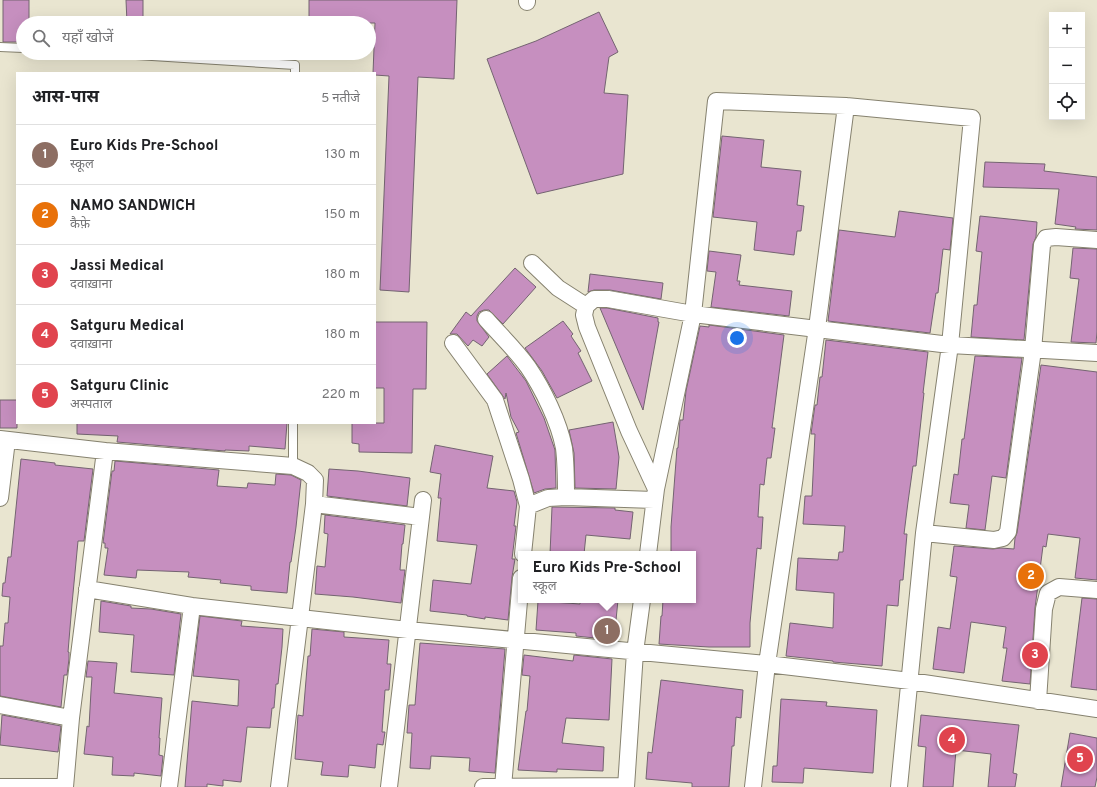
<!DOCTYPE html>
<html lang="hi">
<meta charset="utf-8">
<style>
:root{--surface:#fff;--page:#f2f2f2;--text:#202124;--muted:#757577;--line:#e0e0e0;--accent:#93298c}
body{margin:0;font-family:Overpass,"Noto Sans Devanagari",sans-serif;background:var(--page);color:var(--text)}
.controls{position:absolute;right:12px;top:12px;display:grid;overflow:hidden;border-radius:0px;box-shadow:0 4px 16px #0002}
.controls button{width:36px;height:36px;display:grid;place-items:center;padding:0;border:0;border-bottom:1px solid var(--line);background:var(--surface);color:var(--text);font:20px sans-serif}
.you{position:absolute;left:737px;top:338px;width:14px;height:14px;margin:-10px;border:3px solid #fff;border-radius:50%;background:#1a73e8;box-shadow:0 0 0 6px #1a73e833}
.badge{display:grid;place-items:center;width:26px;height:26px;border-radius:50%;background:var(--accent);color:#fff;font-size:13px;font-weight:700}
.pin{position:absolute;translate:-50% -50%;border:2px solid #fff;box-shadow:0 1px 4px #0006}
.popup{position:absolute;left:518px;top:551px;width:178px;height:52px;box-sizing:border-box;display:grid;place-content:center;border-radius:0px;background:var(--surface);filter:drop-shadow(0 1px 3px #0005);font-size:13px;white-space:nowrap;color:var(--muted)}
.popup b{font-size:15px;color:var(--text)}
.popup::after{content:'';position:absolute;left:50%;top:100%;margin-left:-8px;border:8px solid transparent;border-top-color:var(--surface)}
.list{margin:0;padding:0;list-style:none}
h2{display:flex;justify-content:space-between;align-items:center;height:52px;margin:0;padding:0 16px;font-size:17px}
h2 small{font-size:13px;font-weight:400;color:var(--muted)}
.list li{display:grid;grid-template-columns:26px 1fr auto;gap:12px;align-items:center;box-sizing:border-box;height:60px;padding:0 16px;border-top:1px solid var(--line)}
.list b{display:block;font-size:15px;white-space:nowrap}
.list p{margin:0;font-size:13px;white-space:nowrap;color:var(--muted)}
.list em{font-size:13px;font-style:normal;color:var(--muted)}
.icon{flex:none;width:22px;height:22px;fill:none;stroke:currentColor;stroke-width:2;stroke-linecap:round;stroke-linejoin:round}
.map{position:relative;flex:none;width:1097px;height:787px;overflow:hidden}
.search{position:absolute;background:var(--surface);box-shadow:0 4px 16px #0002;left:16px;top:16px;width:360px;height:44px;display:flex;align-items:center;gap:10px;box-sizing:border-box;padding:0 14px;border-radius:22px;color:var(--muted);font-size:15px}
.panel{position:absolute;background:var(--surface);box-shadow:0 4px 16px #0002;left:16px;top:72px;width:360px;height:352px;border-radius:0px}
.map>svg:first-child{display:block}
.building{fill:#c68fbf;stroke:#746471}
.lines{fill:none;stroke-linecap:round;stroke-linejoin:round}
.lane-casing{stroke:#86826f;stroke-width:10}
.street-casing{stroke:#86826f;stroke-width:18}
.lane{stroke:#fff;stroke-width:8}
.street{stroke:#fff;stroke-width:16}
</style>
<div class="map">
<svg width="1097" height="787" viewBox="0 0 1097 787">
<rect width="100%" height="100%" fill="#e9e5d0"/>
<path class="building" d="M 3,0 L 29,0 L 29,23 L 23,23 L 23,42 L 3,42 Z
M 126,0 L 143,0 L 143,18 L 139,18 L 140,23 L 127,23 Z
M 309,0 L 457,0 L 454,79 L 418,77 L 409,292 L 380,290 L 389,76 L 375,75 L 375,73 L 373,73 L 375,23 L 309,23 Z
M 599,12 L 618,52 L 609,57 L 604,93 L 628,95 L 623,174 L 537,194 L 487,59 L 536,41 Z
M 722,136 L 764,140 L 761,167 L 801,171 L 797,205 L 804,206 L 801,231 L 797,231 L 794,255 L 754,250 L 757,222 L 713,217 Z
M 985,162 L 1045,164 L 1044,171 L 1097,177 L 1097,230 L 1075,229 L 1076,227 L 1055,224 L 1059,189 L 983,187 Z
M 899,211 L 953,218 L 950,250 L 943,249 L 938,293 L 936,293 L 930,333 L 828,321 L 839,230 L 895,237 Z
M 980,216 L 1037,222 L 1036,237 L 1033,244 L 1024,340 L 971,337 L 974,305 L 977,305 L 982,252 L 976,251 Z
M 1073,248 L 1097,249 L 1097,332 L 1096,343 L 1071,342 L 1079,279 L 1070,278 Z
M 709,251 L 741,255 L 737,281 L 740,281 L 739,285 L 792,291 L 789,316 L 711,307 L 716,272 L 707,271 Z
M 515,268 L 536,287 L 503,324 L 489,310 L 484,310 L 479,312 L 477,316 L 477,321 L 489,337 L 482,346 L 473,340 L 468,346 L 457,334 L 450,334 L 466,312 L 471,316 Z
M 590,274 L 663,283 L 661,299 L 610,290 L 594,290 L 588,292 Z
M 600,308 L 607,308 L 658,318 L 658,322 L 659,322 L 643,410 Z
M 563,321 L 573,334 L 571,336 L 581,351 L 578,353 L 592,381 L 557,398 L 542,371 L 525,348 Z
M 375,322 L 427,322 L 426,389 L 413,389 L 412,453 L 359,452 L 359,444 L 352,443 L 352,423 L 384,423 L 384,388 L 375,388 Z
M 709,325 L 784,335 L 772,428 L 775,428 L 771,458 L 767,458 L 764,485 L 760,484 L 758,517 L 763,517 L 761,549 L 757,548 L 750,623 L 750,647 L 709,647 L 659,644 L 661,616 L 662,616 L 663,600 L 693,600 L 693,554 L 671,554 L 671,527 L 677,448 L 678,448 L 680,420 L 683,420 L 686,391 L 700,326 L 709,327 Z
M 826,340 L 928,352 L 923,393 L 924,393 L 916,466 L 913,466 L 908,502 L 904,534 L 907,534 L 903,580 L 900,580 L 898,606 L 887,605 L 882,666 L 833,662 L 833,661 L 786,656 L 790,623 L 833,628 L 834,593 L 796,590 L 798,558 L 838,560 L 839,552 L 843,552 L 845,526 L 803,524 L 805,496 L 812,496 L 815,434 L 811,434 L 815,405 L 817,405 L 820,377 L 822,377 Z
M 507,356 L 526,381 L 544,418 L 555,450 L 556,488 L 545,489 L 534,493 L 516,433 L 519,432 L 511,417 L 506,393 L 505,399 L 487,374 Z
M 975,356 L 1022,358 L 1006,478 L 992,476 L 985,530 L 966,528 L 969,505 L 950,503 L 954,474 L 958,475 L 962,439 L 964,439 Z
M 1041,365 L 1097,372 L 1097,580 L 1075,578 L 1080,538 L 1048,534 L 1046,547 L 1043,546 L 1035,608 L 1030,684 L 1002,681 L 1007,648 L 1003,648 L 1006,627 L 971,622 L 964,673 L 933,669 L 938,627 L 950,629 L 957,577 L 950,576 L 954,546 L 993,549 L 1001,548 L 1014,549 L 1015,538 L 1017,533 Z
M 0,400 L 17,400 L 17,428 L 0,428 Z
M 613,422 L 619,457 L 616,489 L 575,488 L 574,453 L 569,430 Z
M 77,423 L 287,423 L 285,449 L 249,446 L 249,451 L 225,450 L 225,451 L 117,442 L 118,436 L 77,434 Z
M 435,445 L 493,456 L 487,488 L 514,491 L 517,502 L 514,526 L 516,526 L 512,559 L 515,559 L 512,577 L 508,620 L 485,617 L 485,619 L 467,616 L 467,615 L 430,611 L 433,580 L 471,584 L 477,545 L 437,541 L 441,498 L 438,498 L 441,474 L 430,472 Z
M 21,459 L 55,463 L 55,465 L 93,469 L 84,541 L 78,541 L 72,604 L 68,652 L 69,652 L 69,659 L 67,675 L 64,675 L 61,707 L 0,696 L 0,646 L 3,646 L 5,623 L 8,623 L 10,597 L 2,596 L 3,583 L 5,583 L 8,557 L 11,557 Z
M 115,461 L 219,470 L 217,486 L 247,488 L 248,483 L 275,485 L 276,474 L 291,475 L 301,480 L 296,527 L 291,562 L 290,562 L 287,593 L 251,590 L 251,586 L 220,583 L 221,580 L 188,577 L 189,572 L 137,570 L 136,578 L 104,575 L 108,548 L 105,548 L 105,543 L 103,543 L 112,471 L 114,471 Z
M 329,469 L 358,471 L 410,478 L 407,506 L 327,496 Z
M 552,507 L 615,508 L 615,510 L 633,512 L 630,539 L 586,535 L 584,554 L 550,554 Z
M 325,515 L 405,525 L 403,544 L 402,544 L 400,570 L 405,570 L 401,603 L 353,597 L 315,594 L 317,566 L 325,567 L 328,534 L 324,533 Z
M 1082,598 L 1097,599 L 1097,690 L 1071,687 Z
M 580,600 L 618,600 L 614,640 L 576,636 L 576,633 L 536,630 L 538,601 L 580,604 Z
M 101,601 L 131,606 L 131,608 L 151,609 L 181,614 L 174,675 L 131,672 L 134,635 L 99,632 Z
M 200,616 L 242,621 L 241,626 L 283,629 L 282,647 L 278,684 L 276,684 L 274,708 L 272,708 L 270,728 L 247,727 L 241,782 L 223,780 L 223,786 L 207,784 L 207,787 L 185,787 L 192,701 L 238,706 L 239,680 L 193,676 Z
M 312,629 L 344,632 L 344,637 L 389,640 L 387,664 L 391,664 L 389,690 L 385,690 L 382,732 L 385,732 L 383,745 L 377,744 L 375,768 L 349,765 L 348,777 L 321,775 L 323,762 L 295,759 L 298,715 L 303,716 L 308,656 L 310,656 Z
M 420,643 L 505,649 L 495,773 L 469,771 L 470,758 L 431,756 L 430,769 L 410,768 L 412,733 L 407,733 L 409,705 L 415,705 Z
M 524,655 L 573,661 L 574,655 L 612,659 L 609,720 L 566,718 L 562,743 L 604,747 L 603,771 L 557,769 L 557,772 L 518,770 L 526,711 L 527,711 L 530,676 L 522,675 Z
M 88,661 L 117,663 L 114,693 L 162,698 L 159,738 L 160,738 L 159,755 L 163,756 L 161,776 L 134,773 L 134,776 L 112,775 L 113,757 L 84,754 L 87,726 L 89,727 L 91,691 L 92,677 L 86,677 Z
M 661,680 L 743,690 L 741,718 L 736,717 L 734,746 L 732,746 L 729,787 L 692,787 L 692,783 L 646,779 L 648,752 L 652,753 Z
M 781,699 L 827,702 L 826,706 L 877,710 L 873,773 L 804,768 L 803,783 L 772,782 L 773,766 L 777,766 Z
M 2,715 L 61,726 L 58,752 L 0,745 Z
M 921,715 L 1019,725 L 1013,773 L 1017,774 L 1015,787 L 988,787 L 991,754 L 956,750 L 953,787 L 923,787 L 926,747 L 918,746 Z
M 1070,733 L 1097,738 L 1097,777 L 1095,787 L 1061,787 Z"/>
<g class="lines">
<g class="lane-casing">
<path id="lane" d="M 0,47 L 23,48
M 104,53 L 295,65 L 295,73
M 293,466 L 293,423"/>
</g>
<g class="street-casing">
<path id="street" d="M 527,2 L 527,0
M 532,263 L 558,288 L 586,306
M 486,319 C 500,335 516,350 528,367 C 543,389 559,422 564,448 C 566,464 566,480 566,497
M 453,343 L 495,400 L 521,479 L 528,506
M 0,439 L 105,451 L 293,466 L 308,473 L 315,480 L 314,504 L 279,787
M 656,489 L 629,431 L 587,327 L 584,315 L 586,306 L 594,299 L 608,299 L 693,314 L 950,345 L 1097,353
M 0,498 L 7,440
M 314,504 L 421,517
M 924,533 L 994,540 L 1003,538 L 1008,532 L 1033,350 L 1042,245 L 1046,238 L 1056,237 L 1097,240
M 523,554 L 528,506 L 548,498 L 566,497 L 654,500
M 648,554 L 656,489 L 693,314 L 716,101 L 846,106 L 972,118 L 950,345 L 924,533 L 899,787
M 87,589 L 192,606 L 408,630 L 767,664 L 910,681 L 1097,709
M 1038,701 L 1044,609 L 1048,593 L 1059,587 L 1097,590
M 0,705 L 71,718
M 0,787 L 65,787
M 65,787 L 71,718 L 105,451
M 169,787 L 192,606
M 389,787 L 423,500
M 483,787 L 626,786
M 503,787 L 521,578
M 626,787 L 635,652 L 642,600
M 753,787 L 767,664 L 817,328 L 846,106"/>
</g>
<use href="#lane" class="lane"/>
<use href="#street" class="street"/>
</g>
</svg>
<div class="controls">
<button>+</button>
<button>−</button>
<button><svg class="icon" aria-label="locate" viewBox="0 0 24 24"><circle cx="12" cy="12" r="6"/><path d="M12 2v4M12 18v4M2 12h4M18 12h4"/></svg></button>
</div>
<div class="you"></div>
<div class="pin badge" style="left:607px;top:631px;background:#8d6e63">1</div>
<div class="popup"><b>Euro Kids Pre-School</b>स्कूल</div>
<div class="pin badge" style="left:1031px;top:576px;background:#e8710a">2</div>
<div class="pin badge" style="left:1035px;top:655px;background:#e0444e">3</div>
<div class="pin badge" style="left:952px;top:740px;background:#e0444e">4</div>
<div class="pin badge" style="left:1080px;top:759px;background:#e0444e">5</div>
<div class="search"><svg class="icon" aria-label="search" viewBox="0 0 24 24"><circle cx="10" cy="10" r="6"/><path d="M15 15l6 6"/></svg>यहाँ खोजें</div>
<section class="panel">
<h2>आस-पास<small>5 नतीजे</small></h2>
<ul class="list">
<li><span class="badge" style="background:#8d6e63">1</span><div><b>Euro Kids Pre-School</b><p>स्कूल</p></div><em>130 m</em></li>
<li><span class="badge" style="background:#e8710a">2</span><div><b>NAMO SANDWICH</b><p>कैफ़े</p></div><em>150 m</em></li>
<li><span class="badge" style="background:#e0444e">3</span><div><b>Jassi Medical</b><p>दवाख़ाना</p></div><em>180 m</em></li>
<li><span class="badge" style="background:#e0444e">4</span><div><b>Satguru Medical</b><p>दवाख़ाना</p></div><em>180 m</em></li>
<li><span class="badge" style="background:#e0444e">5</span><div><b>Satguru Clinic</b><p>अस्पताल</p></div><em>220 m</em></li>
</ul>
</section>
</div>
